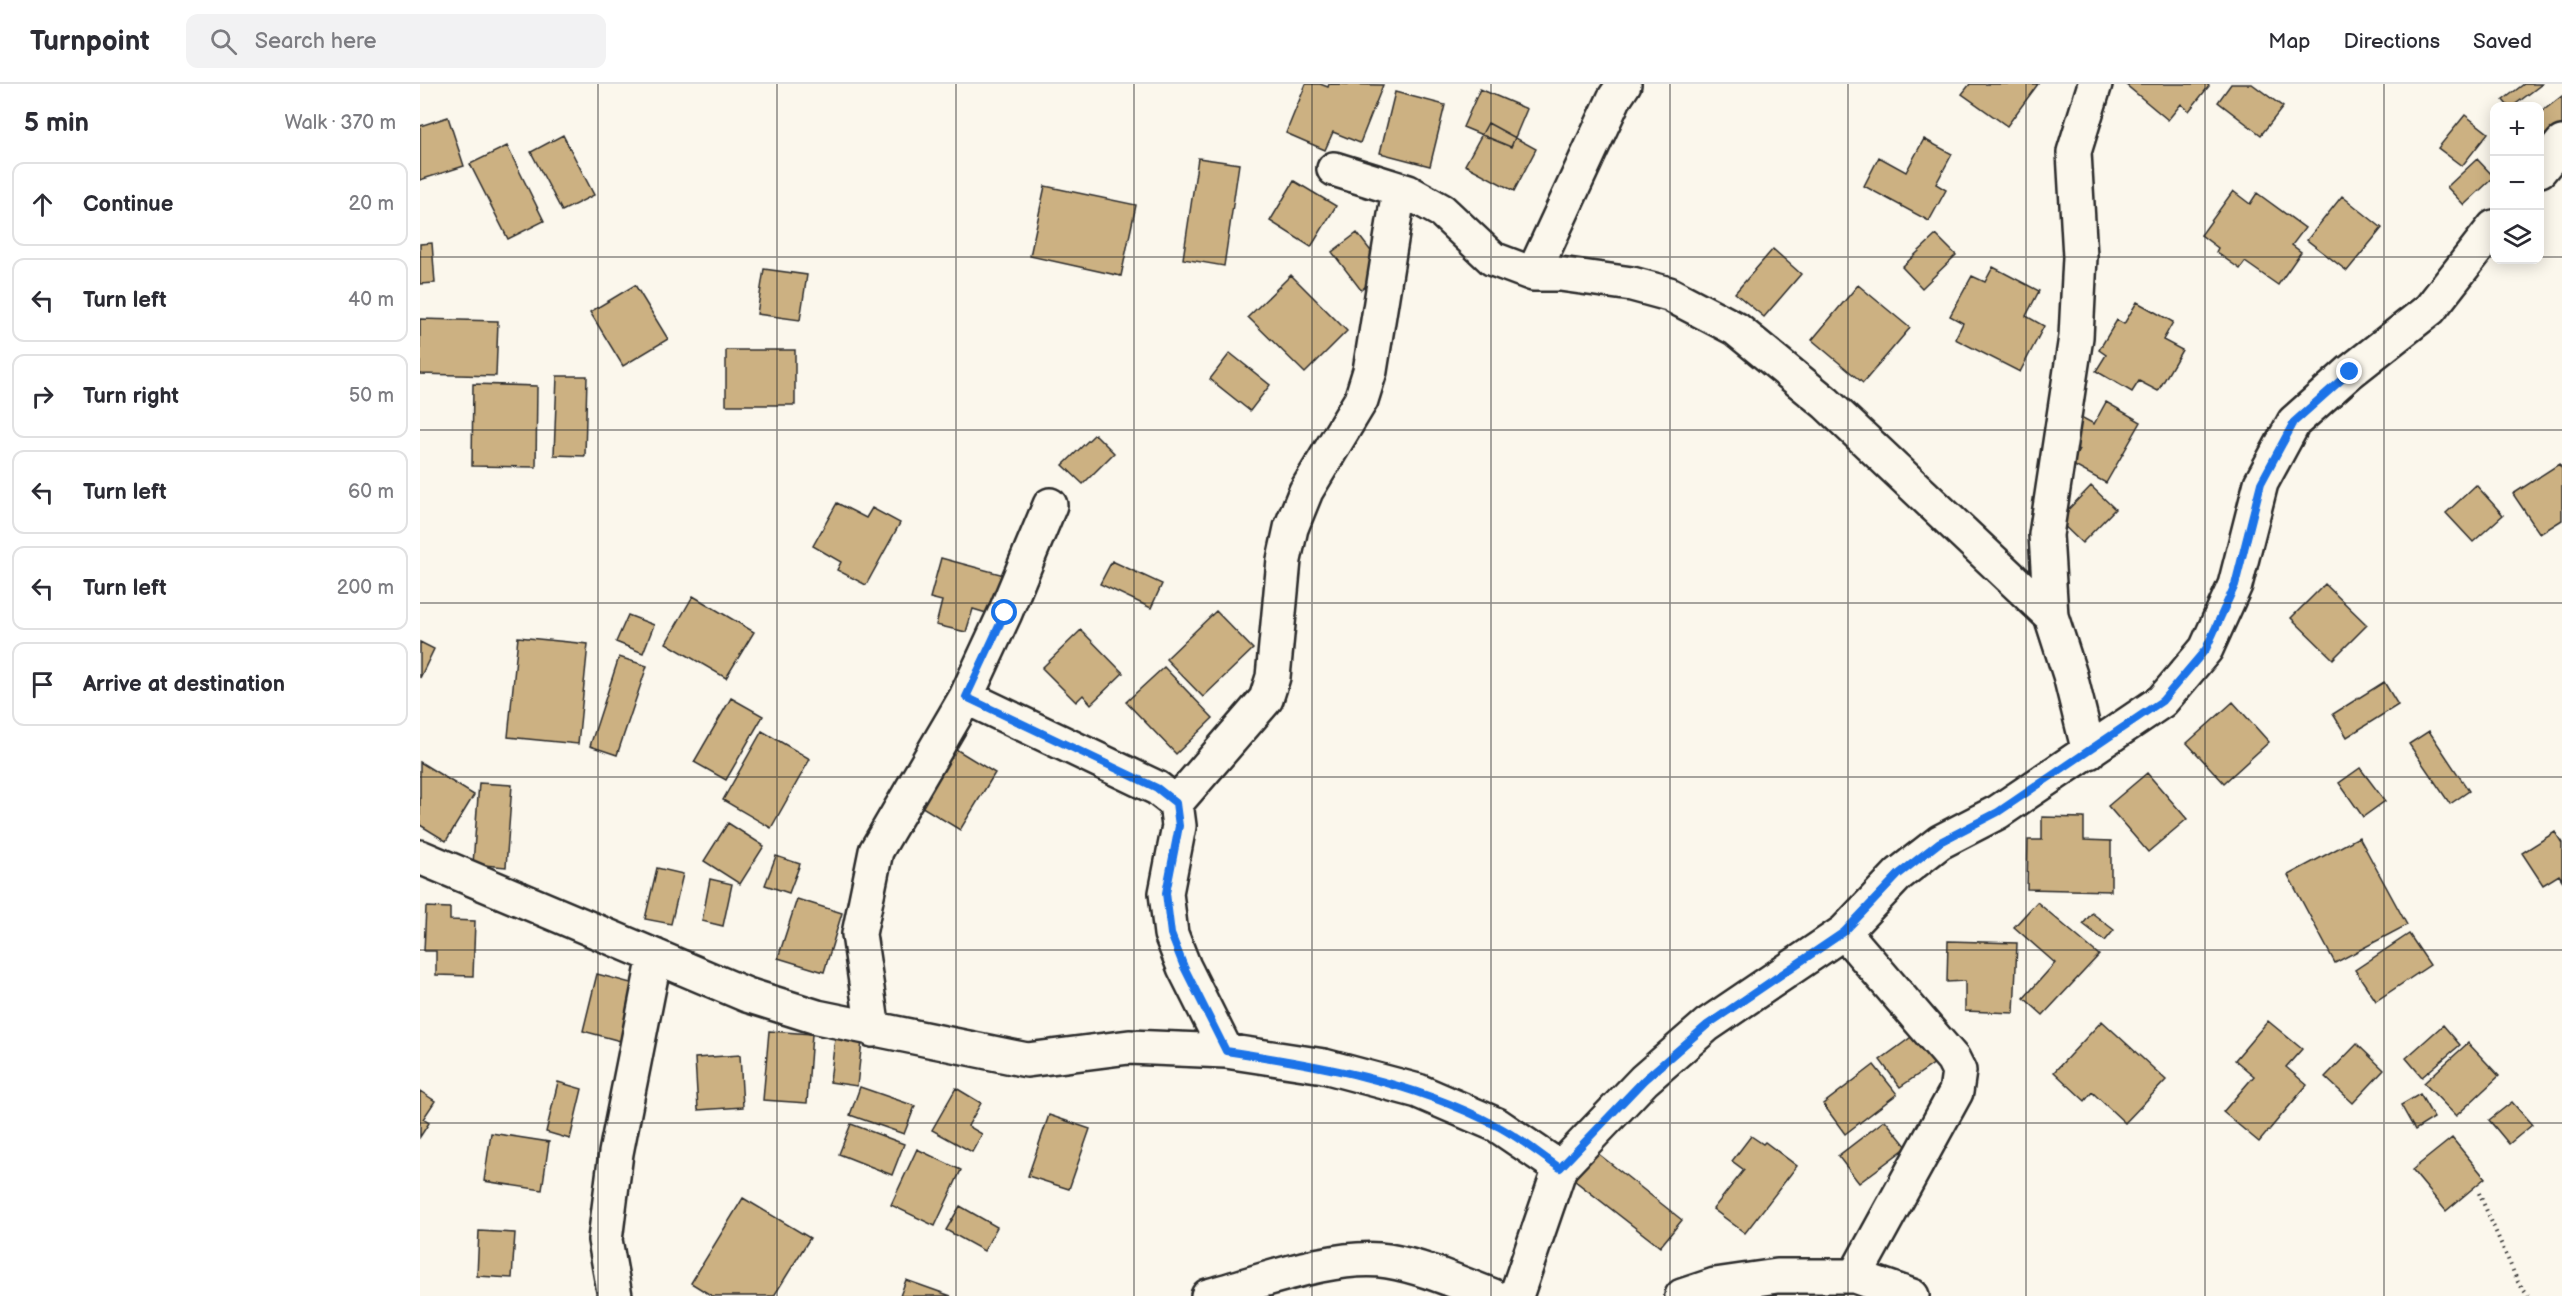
<!DOCTYPE html>
<meta charset="utf-8">
<style>
:root{--surface:#fff;--page:#f2f2f3;--text:#2b2b33;--muted:#7c7c81;--line:#e1e1e2}
body{margin:0;font-family:"Balsamiq Sans",sans-serif;background:var(--page);color:var(--text)}
.controls{position:absolute;right:18px;top:18px;display:grid;overflow:hidden;border-radius:12px;box-shadow:0 3px 15px #0003}
.controls button{width:54px;height:54px;display:grid;place-items:center;padding:0;border:0;border-bottom:2px solid var(--line);background:var(--surface);color:var(--text);font:30px sans-serif}
.stop{position:absolute;width:18px;height:18px;margin:-14px;border:4px solid #1a73e8;border-radius:50%;background:#fff}
.stop.end{background:#1a73e8;border-color:#fff;box-shadow:0 2px 6px #0008}
.list{margin:0;padding:0;list-style:none}
h2{display:flex;justify-content:space-between;align-items:center;height:78px;margin:0;padding:0 24px;font-size:26px}
h2 small{font-size:20px;font-weight:400;color:var(--muted)}
.list li{display:grid;grid-template-columns:39px 1fr auto;gap:18px;align-items:center;box-sizing:border-box;height:84px;margin:0 12px 12px;padding:0 12px;border:2px solid var(--line);border-radius:12px}
.list b{display:block;font-size:22px;white-space:nowrap}
.list em{font-size:20px;font-style:normal;color:var(--muted)}
.icon{flex:none;width:33px;height:33px;fill:none;stroke:currentColor;stroke-width:2;stroke-linecap:round;stroke-linejoin:round}
.map{position:relative;flex:none;width:2142px;height:1212px;overflow:hidden}
header{display:flex;align-items:center;gap:36px;box-sizing:border-box;height:84px;padding:0 30px;background:var(--surface);border-bottom:2px solid var(--line)}
header strong{font-size:28px}
nav{display:flex;gap:33px;margin-inline-start:auto;font-size:21px}
.search{width:420px;height:54px;background:var(--page);display:flex;align-items:center;gap:15px;box-sizing:border-box;padding:0 21px;border-radius:12px;color:var(--muted);font-size:22px}
main{display:flex}
aside{flex:1;background:var(--surface)}
.map>svg:first-child{display:block}
.building{fill:#ccb182;stroke:#2b2b2b;stroke-width:1.5}
.lines{fill:none;stroke-linecap:round;stroke-linejoin:round}
.street-casing{stroke:#2b2b2b;stroke-width:38}
.path{stroke:#2b2b2b;stroke-width:4;stroke-dasharray:1.5 4.5;stroke-linecap:butt}
.street{stroke:#fbf7ec;stroke-width:33}
.route{stroke:#1a73e8;stroke-width:8}
.grid{fill:none;stroke:#2b2b2b;stroke-width:1.5;stroke-opacity:0.55}
</style>
<header>
<strong>Turnpoint</strong>
<div class="search"><svg class="icon" aria-label="search" viewBox="0 0 24 24"><circle cx="10" cy="10" r="6"/><path d="M15 15l6 6"/></svg>Search here</div>
<nav><a>Map</a><a>Directions</a><a>Saved</a></nav>
</header>
<main>
<aside>
<h2>5 min<small>Walk · 370 m</small></h2>
<ul class="list">
<li><svg class="icon" aria-label="ahead" viewBox="0 0 24 24"><path d="M12 20V5M6 11l6-6 6 6"/></svg><div><b>Continue</b></div><em>20 m</em></li>
<li><svg class="icon" aria-label="left" viewBox="0 0 24 24"><path d="M17 20v-9H6M10 6l-5 5 5 5"/></svg><div><b>Turn left</b></div><em>40 m</em></li>
<li><svg class="icon" aria-label="right" viewBox="0 0 24 24"><path d="M7 20v-9h11M14 6l5 5-5 5"/></svg><div><b>Turn right</b></div><em>50 m</em></li>
<li><svg class="icon" aria-label="left" viewBox="0 0 24 24"><path d="M17 20v-9H6M10 6l-5 5 5 5"/></svg><div><b>Turn left</b></div><em>60 m</em></li>
<li><svg class="icon" aria-label="left" viewBox="0 0 24 24"><path d="M17 20v-9H6M10 6l-5 5 5 5"/></svg><div><b>Turn left</b></div><em>200 m</em></li>
<li><svg class="icon" aria-label="arrive" viewBox="0 0 24 24"><path d="M6 21V4h12l-3 4 3 4H6"/></svg><div><b>Arrive at destination</b></div></li>
</ul>
</aside>
<div class="map">
<svg width="2142" height="1212" viewBox="0 0 2142 1212">
<rect width="100%" height="100%" fill="#fbf7ec"/>
<filter id="ink" filterUnits="userSpaceOnUse"><feTurbulence type="fractalNoise" baseFrequency=".0167" numOctaves="2"/><feDisplacementMap in="SourceGraphic" scale="12" xChannelSelector="R" yChannelSelector="G"/><feConvolveMatrix kernelMatrix="1 2 1 2 8 2 1 2 1" color-interpolation-filters="sRGB"/></filter>
<g filter="url(#ink)">
<path class="building" d="M 886,0 L 900,0 L 908,3 L 909,0 L 963,1 L 940,59 L 913,48 L 905,66 L 866,49 Z
M 1550,0 L 1618,0 L 1587,42 L 1542,10 Z
M 1705,0 L 1787,0 L 1789,2 L 1769,27 L 1761,20 L 1748,36 Z
M 1811,0 L 1832,0 L 1863,23 L 1841,51 L 1798,18 Z
M 2104,0 L 2122,0 L 2093,22 L 2088,22 L 2083,16 Z
M 1060,5 L 1107,25 L 1091,63 L 1043,43 Z
M 975,8 L 1025,21 L 1010,82 L 960,69 Z
M 2142,12 L 2142,47 L 2120,64 L 2120,29 Z
M 2045,31 L 2068,49 L 2042,82 L 2018,64 Z
M 28,33 L 44,82 L 0,96 L 0,42 Z
M 1068,39 L 1116,65 L 1094,107 L 1045,81 Z
M 143,51 L 174,111 L 142,127 L 111,68 Z
M 1504,55 L 1532,70 L 1516,100 L 1526,106 L 1509,137 L 1444,102 L 1459,73 L 1486,88 Z
M 87,62 L 124,137 L 88,155 L 50,80 Z
M 778,74 L 819,80 L 804,182 L 763,175 Z
M 2057,75 L 2074,93 L 2044,121 L 2027,103 Z
M 874,97 L 916,122 L 891,163 L 850,137 Z
M 625,102 L 716,121 L 701,192 L 610,172 Z
M 1813,107 L 1830,120 L 1837,109 L 1885,144 L 1872,161 L 1881,168 L 1858,201 L 1825,178 L 1820,185 L 1796,168 L 1798,164 L 1781,151 Z
M 1922,112 L 1962,144 L 1927,187 L 1887,156 Z
M 937,149 L 966,187 L 941,206 L 912,168 Z
M 1516,151 L 1536,171 L 1502,204 L 1482,183 Z
M 12,159 L 15,199 L 0,200 L 0,160 Z
M 1353,165 L 1381,190 L 1344,233 L 1315,209 Z
M 1573,183 L 1619,207 L 1606,232 L 1624,242 L 1600,288 L 1535,255 L 1543,239 L 1530,232 L 1552,192 L 1565,198 Z
M 344,185 L 387,191 L 380,236 L 337,230 Z
M 871,191 L 927,247 L 885,289 L 828,233 Z
M 215,201 L 248,255 L 203,282 L 170,228 Z
M 1438,201 L 1490,244 L 1443,299 L 1392,256 Z
M 1717,218 L 1753,238 L 1743,256 L 1762,266 L 1738,307 L 1719,297 L 1712,308 L 1676,287 L 1686,271 L 1679,266 L 1697,236 L 1704,240 Z
M 0,235 L 78,237 L 76,292 L 0,290 Z
M 306,266 L 375,266 L 375,321 L 306,321 Z
M 810,269 L 850,301 L 830,327 L 790,295 Z
M 137,292 L 167,292 L 165,372 L 134,371 Z
M 53,300 L 117,302 L 116,383 L 52,382 Z
M 1686,318 L 1721,338 L 1686,399 L 1651,380 L 1659,366 L 1647,359 L 1661,333 L 1674,340 Z
M 675,350 L 694,369 L 663,400 L 643,381 Z
M 2139,380 L 2142,385 L 2142,436 L 2120,450 L 2093,410 Z
M 2056,401 L 2083,431 L 2053,458 L 2026,429 Z
M 1671,402 L 1695,425 L 1662,459 L 1638,436 Z
M 417,419 L 446,434 L 452,424 L 480,439 L 446,501 L 417,486 L 421,478 L 393,462 Z
M 521,474 L 584,491 L 573,531 L 553,525 L 546,548 L 516,541 L 522,517 L 510,514 Z
M 692,477 L 742,500 L 731,524 L 680,500 Z
M 1905,500 L 1947,541 L 1913,575 L 1871,534 Z
M 273,512 L 334,548 L 306,594 L 246,559 Z
M 796,527 L 833,565 L 783,613 L 746,575 Z
M 208,531 L 234,541 L 223,569 L 196,558 Z
M 661,546 L 703,589 L 671,620 L 663,611 L 656,618 L 622,584 Z
M 98,553 L 168,560 L 158,660 L 88,653 Z
M 0,558 L 14,565 L 0,594 Z
M 199,573 L 227,582 L 197,671 L 170,662 Z
M 744,583 L 793,634 L 756,670 L 706,618 Z
M 1964,598 L 1978,621 L 1927,653 L 1913,630 Z
M 311,614 L 343,632 L 306,696 L 274,678 Z
M 1813,618 L 1849,658 L 1804,699 L 1767,659 Z
M 342,647 L 390,675 L 351,744 L 303,716 Z
M 2009,647 L 2049,707 L 2030,720 L 1989,660 Z
M 534,664 L 575,689 L 540,746 L 499,721 Z
M 0,678 L 54,711 L 26,757 L 0,741 Z
M 1940,684 L 1965,717 L 1943,733 L 1919,699 Z
M 1727,689 L 1767,735 L 1728,768 L 1688,722 Z
M 59,699 L 92,701 L 86,783 L 53,780 Z
M 1622,733 L 1664,734 L 1664,756 L 1691,757 L 1691,807 L 1607,805 L 1608,756 L 1622,756 Z
M 308,739 L 344,762 L 320,800 L 284,777 Z
M 2135,748 L 2142,759 L 2142,796 L 2139,791 L 2123,801 L 2102,769 Z
M 1939,753 L 1987,841 L 1915,879 L 1868,791 Z
M 356,772 L 380,780 L 369,809 L 345,801 Z
M 237,784 L 263,790 L 251,840 L 225,835 Z
M 290,795 L 312,800 L 303,842 L 282,837 Z
M 377,815 L 422,829 L 404,888 L 358,874 Z
M 1617,818 L 1679,871 L 1623,931 L 1604,914 L 1635,879 L 1594,843 Z
M 6,823 L 30,824 L 30,836 L 55,837 L 53,892 L 16,891 L 16,867 L 4,867 Z
M 1672,829 L 1694,846 L 1685,857 L 1663,840 Z
M 1989,850 L 2010,881 L 1956,917 L 1935,886 Z
M 1528,857 L 1597,859 L 1594,929 L 1545,927 L 1545,897 L 1527,898 Z
M 177,890 L 222,902 L 208,959 L 163,947 Z
M 1682,937 L 1746,996 L 1705,1039 L 1672,1008 L 1665,1017 L 1634,988 Z
M 1848,937 L 1882,965 L 1866,983 L 1887,1001 L 1839,1058 L 1803,1028 L 1834,992 L 1815,976 Z
M 2023,941 L 2040,961 L 2002,993 L 1986,974 Z
M 349,947 L 392,950 L 387,1019 L 343,1016 Z
M 1494,951 L 1515,979 L 1480,1003 L 1460,976 Z
M 415,954 L 442,957 L 437,1002 L 410,998 Z
M 2048,959 L 2079,992 L 2036,1032 L 2004,999 Z
M 1937,960 L 1964,986 L 1933,1019 L 1905,993 Z
M 320,971 L 323,1023 L 278,1026 L 275,974 Z
M 1454,981 L 1477,1010 L 1425,1050 L 1403,1020 Z
M 138,998 L 162,1005 L 150,1055 L 126,1048 Z
M 440,1003 L 495,1022 L 484,1050 L 430,1031 Z
M 536,1004 L 561,1019 L 548,1042 L 562,1050 L 552,1068 L 512,1046 Z
M 0,1007 L 15,1017 L 3,1035 L 9,1039 L 0,1053 Z
M 2000,1010 L 2014,1034 L 1995,1046 L 1981,1021 Z
M 2092,1018 L 2112,1041 L 2089,1060 L 2069,1036 Z
M 629,1031 L 670,1045 L 649,1105 L 608,1092 Z
M 1465,1036 L 1487,1063 L 1439,1099 L 1418,1072 Z
M 431,1040 L 484,1060 L 472,1091 L 419,1070 Z
M 71,1049 L 129,1058 L 122,1106 L 64,1097 Z
M 1331,1052 L 1343,1060 L 1345,1058 L 1377,1082 L 1325,1149 L 1293,1125 L 1324,1086 L 1312,1077 Z
M 2032,1054 L 2065,1094 L 2026,1127 L 1992,1086 Z
M 497,1065 L 541,1086 L 515,1142 L 471,1121 Z
M 1176,1068 L 1262,1136 L 1240,1163 L 1154,1096 Z
M 323,1114 L 390,1154 L 354,1212 L 292,1212 L 271,1199 Z
M 540,1122 L 577,1143 L 564,1167 L 526,1146 Z
M 59,1147 L 95,1149 L 92,1194 L 57,1192 Z
M 486,1196 L 531,1212 L 480,1212 Z"/>
<g class="lines">
<g class="street-casing">
<path id="street" d="M 914,85 L 988,108 L 1022,127 L 1073,175 L 1113,190 L 1140,190 L 1212,200 L 1249,210 L 1316,245 L 1406,319 L 1631,532
M 2120,86 L 2142,59
M 1113,190 L 1194,15 L 1204,0
M 546,613 L 737,704 L 756,719 L 759,742 L 746,809 L 751,850 L 764,883 L 806,967
M 1669,668 L 1650,591 L 1631,532 L 1626,451 L 1656,253 L 1660,173 L 1654,68 L 1675,0
M 756,719 L 846,615 L 853,593 L 864,476 L 871,444 L 886,407 L 941,316 L 950,287 L 979,106
M 0,773 L 327,911 L 397,933 L 607,976 L 709,963 L 806,967 L 904,982 L 998,1007 L 1077,1041 L 1140,1084
M 1424,848 L 1533,975 L 1539,987 L 1536,1008 L 1435,1192
M 453,946 L 439,850 L 456,767 L 546,613 L 585,529 L 630,421
M 195,1212 L 185,1156 L 196,1069 L 235,872
M 788,1212 C 838,1199 918,1168 968,1177 C 1004,1183 1039,1199 1073,1212
M 1096,1212 L 1140,1084 L 1224,996 L 1287,941 L 1424,848 L 1479,790 L 1520,758 L 1578,728 L 1742,617 L 1786,565 L 1815,501 L 1841,399 L 1874,338 L 1930,288 L 2010,225 L 2074,143
M 1262,1212 L 1295,1201 L 1357,1192 L 1435,1192 L 1492,1212"/>
</g>
<path class="path" d="M 2059,1109 L 2098,1198 L 2108,1212"/>
<use href="#street" class="street"/>
</g>
</g>
<g class="lines" filter="url(#ink)">
<path class="route" d="M 585,529 L 546,613 L 737,704 L 756,719 L 759,742 L 746,809 L 751,850 L 764,883 L 806,967 C 899,981 991,997 1075,1041 C 1098,1052 1119,1070 1140,1084 L 1224,996 L 1287,941 L 1424,848 L 1479,790 L 1520,758 L 1578,728 L 1742,617 L 1786,565 L 1815,501 L 1841,399 L 1874,338 L 1930,288"/>
</g>
<path class="grid" d="M 178,0 L 178,1212M 357,0 L 357,1212M 536,0 L 536,1212M 714,0 L 714,1212M 892,0 L 892,1212M 1071,0 L 1071,1212M 1250,0 L 1250,1212M 1428,0 L 1428,1212M 1606,0 L 1606,1212M 1785,0 L 1785,1212M 1964,0 L 1964,1212M 0,173 L 2074,173M 2120,173 L 2142,173M 0,346 L 2142,346M 0,519 L 2142,519M 0,693 L 2142,693M 0,866 L 2142,866M 0,1039 L 2142,1039"/>
</svg>
<div class="controls">
<button>+</button>
<button>−</button>
<button><svg class="icon" aria-label="layers" viewBox="0 0 24 24"><path d="M12 4l9 5-9 5-9-5zM3 14l9 5 9-5"/></svg></button>
</div>
<div class="stop" style="left:585px;top:529px"></div>
<div class="stop end" style="left:1930px;top:288px"></div>
</div>
</main>
